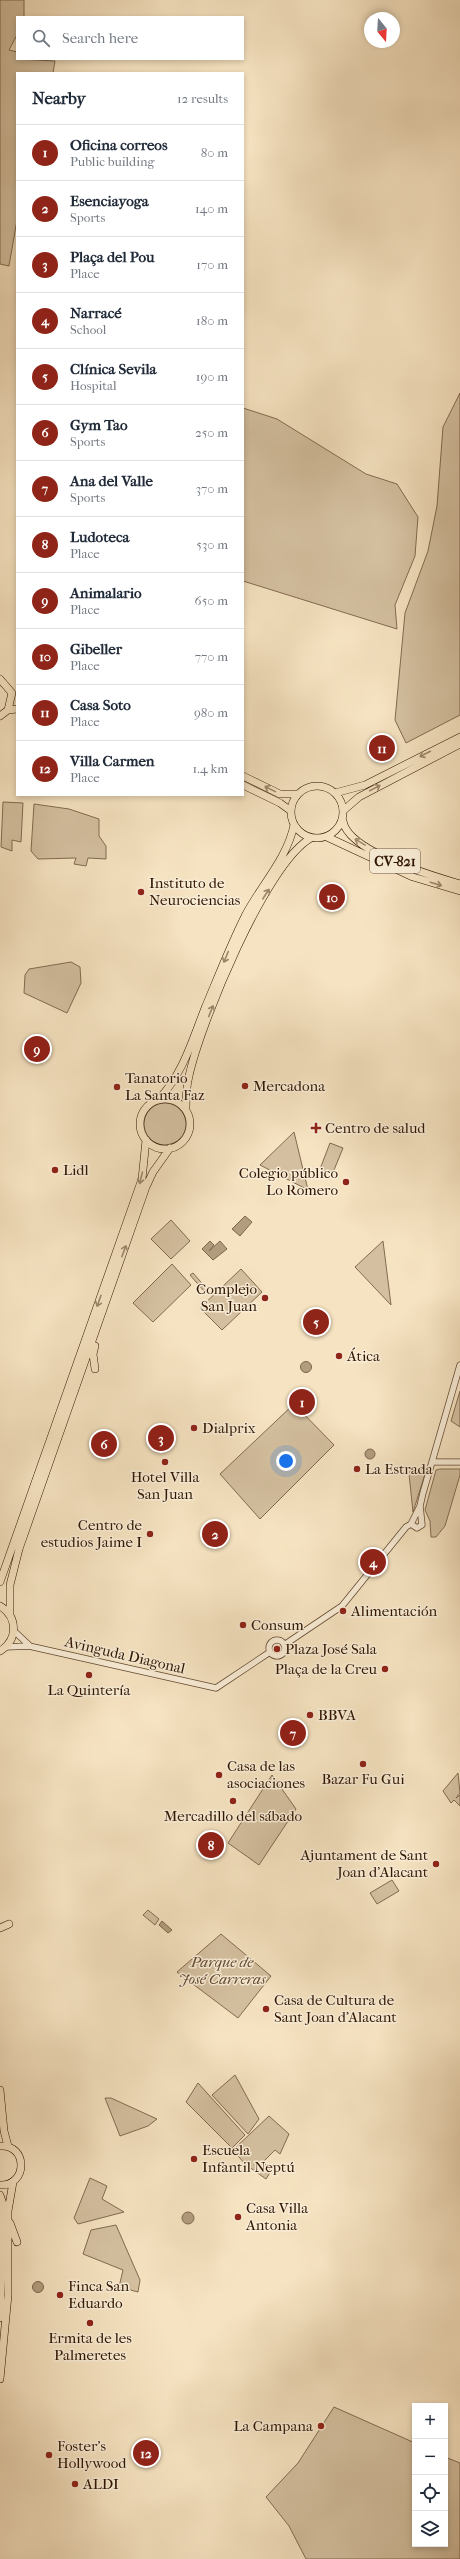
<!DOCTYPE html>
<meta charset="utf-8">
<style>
:root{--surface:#fff;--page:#f2f2f3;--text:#1f2937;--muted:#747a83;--line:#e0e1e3;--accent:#8f2418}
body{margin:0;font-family:"IM FELL French Canon",serif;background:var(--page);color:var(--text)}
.controls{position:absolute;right:12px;bottom:12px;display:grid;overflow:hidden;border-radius:0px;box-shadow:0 2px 6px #0003}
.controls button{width:36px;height:36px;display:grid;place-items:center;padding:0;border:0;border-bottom:1px solid var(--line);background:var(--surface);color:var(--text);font:20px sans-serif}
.compass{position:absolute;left:364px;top:12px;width:36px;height:36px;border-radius:50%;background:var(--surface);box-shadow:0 2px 6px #0003;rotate:162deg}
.you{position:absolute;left:286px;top:1461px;width:14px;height:14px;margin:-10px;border:3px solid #fff;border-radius:50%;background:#1a73e8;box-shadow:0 0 0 6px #1a73e833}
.badge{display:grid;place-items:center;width:26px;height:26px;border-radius:50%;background:var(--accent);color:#fff;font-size:13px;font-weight:700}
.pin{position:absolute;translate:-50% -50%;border:2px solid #fff;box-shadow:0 1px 4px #0006}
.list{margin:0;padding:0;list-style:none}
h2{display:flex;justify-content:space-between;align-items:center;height:52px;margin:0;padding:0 16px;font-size:17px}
h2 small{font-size:13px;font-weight:400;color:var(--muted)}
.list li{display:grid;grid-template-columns:26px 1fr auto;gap:12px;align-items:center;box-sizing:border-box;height:56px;padding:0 16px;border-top:1px solid var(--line)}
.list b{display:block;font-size:15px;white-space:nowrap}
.list p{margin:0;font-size:13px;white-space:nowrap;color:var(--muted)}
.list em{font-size:13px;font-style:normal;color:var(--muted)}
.icon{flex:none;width:22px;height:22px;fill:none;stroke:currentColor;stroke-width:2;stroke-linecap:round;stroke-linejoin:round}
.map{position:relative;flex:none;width:460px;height:2559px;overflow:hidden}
.search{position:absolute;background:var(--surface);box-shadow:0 2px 6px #0003;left:16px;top:16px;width:228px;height:44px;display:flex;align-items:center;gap:10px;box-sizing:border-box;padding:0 14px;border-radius:0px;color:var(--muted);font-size:15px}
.panel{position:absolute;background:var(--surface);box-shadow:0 2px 6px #0003;left:16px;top:72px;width:228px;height:724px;border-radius:0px}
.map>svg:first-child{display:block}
.green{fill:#d4c0a0;stroke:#826a50}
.water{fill:#b29d7f;stroke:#7e664c}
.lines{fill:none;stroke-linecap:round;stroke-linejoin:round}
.minor-casing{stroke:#614830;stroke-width:7}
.major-casing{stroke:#2f1400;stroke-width:8}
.minor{stroke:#f9edd7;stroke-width:5.5}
.major{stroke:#f6e3c1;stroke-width:7}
.oneway{stroke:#9c866a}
.poi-dot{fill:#8f2418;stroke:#f9edd7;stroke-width:1.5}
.labels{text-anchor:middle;stroke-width:3;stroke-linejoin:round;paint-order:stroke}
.shield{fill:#f9edd7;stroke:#6c5540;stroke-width:1}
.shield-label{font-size:14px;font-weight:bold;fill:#2f1400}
.poi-label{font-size:15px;fill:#2f1400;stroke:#f9edd7;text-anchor:start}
.street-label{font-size:15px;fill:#2f1400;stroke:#f9edd7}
.park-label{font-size:15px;font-style:italic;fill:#614830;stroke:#f9edd7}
</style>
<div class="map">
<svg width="460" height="2559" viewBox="0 0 460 2559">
<rect width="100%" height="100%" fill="#f6e3c1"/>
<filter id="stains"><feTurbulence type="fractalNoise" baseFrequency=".005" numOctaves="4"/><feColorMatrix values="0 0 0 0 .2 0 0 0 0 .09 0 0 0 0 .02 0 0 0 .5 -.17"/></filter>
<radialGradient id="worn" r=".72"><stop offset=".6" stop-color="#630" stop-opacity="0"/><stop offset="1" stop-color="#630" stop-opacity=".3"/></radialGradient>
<path class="green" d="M 0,0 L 24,0 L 24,17 L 17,17 L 17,35 L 9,50 L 17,52 L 17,59 L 55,61 L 53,73 L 17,73 L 17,220 L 9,266 L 0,264 Z
M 460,393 L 460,715 L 406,743 L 395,720 L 405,613 L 428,551 L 437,506 L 443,427 Z
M 243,408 L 277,419 L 366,474 L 397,484 L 418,517 L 415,556 L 395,605 L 397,629 L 243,581 Z
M 3,802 L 23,803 L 21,842 L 12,840 L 12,851 L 1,847 Z
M 34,804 L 69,809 L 99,819 L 99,836 L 106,846 L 106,859 L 88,858 L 86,866 L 74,864 L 76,858 L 38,859 L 31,851 Z
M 71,962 L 80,967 L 81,983 L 67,1013 L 24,993 L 25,975 L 29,969 Z
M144 1124a21 21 0 1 1 42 0a21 21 0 1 1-42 0Z
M 294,1132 L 308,1190 L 260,1165 Z
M 330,1143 L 343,1148 L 332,1175 L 320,1169 Z
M 171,1220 L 190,1241 L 171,1259 L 151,1239 Z
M 383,1241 L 391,1305 L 355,1267 Z
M 172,1264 L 191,1285 L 153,1322 L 133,1303 Z
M 241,1269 L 262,1292 L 222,1330 L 200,1308 Z
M 193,1273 L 207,1289 L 204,1291 L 190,1275 Z
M 460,1391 L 460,1427 L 451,1421 Z
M 294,1404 L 334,1445 L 260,1519 L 220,1474 Z
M 424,1469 L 426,1471 L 413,1512 L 409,1474 L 410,1471 Z
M 440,1469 L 460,1469 L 460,1475 L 445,1526 L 436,1537 L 431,1537 L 430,1521 L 425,1510 L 436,1470 Z
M 458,1773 L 460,1793 L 456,1798 L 460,1795 L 460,1806 L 454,1800 L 451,1803 L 443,1791 Z
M 272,1775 L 296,1809 L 259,1865 L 228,1843 Z
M 392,1880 L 399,1891 L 377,1904 L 370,1893 Z
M 148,1910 L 159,1919 L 155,1925 L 143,1915 Z
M 221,1934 L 271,1976 L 238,2018 L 177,1972 Z
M 235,2075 L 259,2119 L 248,2134 L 212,2095 Z
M 198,2083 L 245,2135 L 232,2148 L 186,2102 Z
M 105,2098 L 111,2098 L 157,2119 L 148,2126 L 120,2136 Z
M 269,2116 L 289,2134 L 280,2154 L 275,2150 L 263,2162 L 271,2171 L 266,2179 L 245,2164 L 233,2150 Z
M 90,2178 L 107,2186 L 102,2199 L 124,2212 L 78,2224 L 74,2218 Z
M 116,2225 L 140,2280 L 138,2292 L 119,2287 L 123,2270 L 83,2254 L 91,2230 Z
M 334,2407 L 415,2443 L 415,2544 L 445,2544 L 445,2457 L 460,2463 L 460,2559 L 306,2559 L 289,2526 L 266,2497 L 298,2463 Z"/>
<path class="water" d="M 245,1216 L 252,1222 L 240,1236 L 232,1229 Z
M 210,1241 L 214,1245 L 209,1251 L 220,1241 L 227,1249 L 213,1260 L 202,1249 Z
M300.5 1367a5.5 5.5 0 1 1 11 0a5.5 5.5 0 1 1-11 0Z
M365 1454a5 5 0 1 1 10 0a5 5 0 1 1-10 0Z
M 162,1921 L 172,1930 L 168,1933 L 159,1925 Z
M182 2218a6 6 0 1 1 12 0a6 6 0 1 1-12 0Z
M32.5 2287a5.5 5.5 0 1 1 11 0a5.5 5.5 0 1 1-11 0Z"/>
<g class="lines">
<g class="minor-casing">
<path id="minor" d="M 432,1462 L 460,1462
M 411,1524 L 417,1528 L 422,1525 L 420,1506 L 423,1493 L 460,1365
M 411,1524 L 420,1506
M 14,1631 L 29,1645
M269 1648a8 8 0 1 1 16 0a8 8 0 1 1-16 0Z
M 284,1645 L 342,1606 L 406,1527 L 411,1524
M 5,1647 L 29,1646 L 216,1688 L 270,1652"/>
</g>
<g class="major-casing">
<path id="major" d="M 0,679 L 12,693 L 8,710 L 0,716
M 8,710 L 17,709
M 243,776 L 280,794 L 298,794
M 243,785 L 280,803 L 291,811
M291 812a26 26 0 1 1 52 0a26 26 0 1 1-52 0Z
M 335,793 L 365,785 L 460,737
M 344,810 L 359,797 L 460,744
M 343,821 C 348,852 433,876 460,884
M 327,837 L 413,877 L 460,891
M140 1124a25 25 0 1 1 50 0a25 25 0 1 1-50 0Z
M 158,1100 C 183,1074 192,1041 205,1008 C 218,977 230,946 245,916 C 261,885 287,859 294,825
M 186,1109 C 186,1098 186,1087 189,1076 C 200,1025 266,863 311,838
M 95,1369 L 93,1354 L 95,1346
M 0,1582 L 142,1179 L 146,1140
M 0,1606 C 18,1617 18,1640 0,1651
M 10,1615 L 10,1585 L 19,1549 L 146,1187 L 153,1172 L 170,1148
M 0,1928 L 9,1924
M 0,2090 L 4,2131 L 8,2146
M 0,2146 C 28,2144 28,2186 0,2185
M 0,2195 L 3,2204 L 0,2318
M 10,2223 L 17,2242
M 0,2379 L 8,2295 L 8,2211 L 13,2182"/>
</g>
<use href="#minor" class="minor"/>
<use href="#major" class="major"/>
</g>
<defs><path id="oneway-shaft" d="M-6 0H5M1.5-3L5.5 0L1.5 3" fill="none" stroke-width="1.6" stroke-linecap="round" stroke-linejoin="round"/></defs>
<g class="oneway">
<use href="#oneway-shaft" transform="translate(425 754) rotate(153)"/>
<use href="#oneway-shaft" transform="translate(375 788) rotate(-28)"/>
<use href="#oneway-shaft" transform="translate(270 789) rotate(-154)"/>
<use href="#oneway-shaft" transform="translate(360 842) rotate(-149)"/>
<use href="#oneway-shaft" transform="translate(436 884) rotate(16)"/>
<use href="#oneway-shaft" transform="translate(266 894) rotate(-57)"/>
<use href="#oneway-shaft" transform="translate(226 957) rotate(112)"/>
<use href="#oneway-shaft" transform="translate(211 1011) rotate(-68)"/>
<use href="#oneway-shaft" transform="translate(141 1178) rotate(104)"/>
<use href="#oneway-shaft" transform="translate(124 1251) rotate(-70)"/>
<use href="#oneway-shaft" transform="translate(99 1301) rotate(109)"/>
</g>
<g class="poi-dot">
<circle cx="141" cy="892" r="4"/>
<circle cx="245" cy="1086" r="4"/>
<circle cx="117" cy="1087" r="4"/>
<path d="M314 1122h4v4h4v4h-4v4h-4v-4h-4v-4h4z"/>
<circle cx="55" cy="1170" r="4"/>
<circle cx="346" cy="1182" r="4"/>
<circle cx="265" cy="1298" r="4"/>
<circle cx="339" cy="1356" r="4"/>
<circle cx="194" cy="1428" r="4"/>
<circle cx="165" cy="1462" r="4"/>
<circle cx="357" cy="1469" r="4"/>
<circle cx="150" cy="1534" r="4"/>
<circle cx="343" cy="1611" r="4"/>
<circle cx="243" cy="1625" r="4"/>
<circle cx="277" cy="1649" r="4"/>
<circle cx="385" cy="1669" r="4"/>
<circle cx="89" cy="1675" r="4"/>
<circle cx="310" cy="1715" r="4"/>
<circle cx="363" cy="1764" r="4"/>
<circle cx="219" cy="1775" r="4"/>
<circle cx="233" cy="1801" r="4"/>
<circle cx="436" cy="1864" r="4"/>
<circle cx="266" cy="2009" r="4"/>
<circle cx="194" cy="2159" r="4"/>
<circle cx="238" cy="2217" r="4"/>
<circle cx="60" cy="2295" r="4"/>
<circle cx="90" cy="2323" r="4"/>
<circle cx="321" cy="2426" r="4"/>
<circle cx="49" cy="2455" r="4"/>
<circle cx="75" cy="2484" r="4"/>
</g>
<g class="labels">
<rect class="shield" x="370" y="849" width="50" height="24" rx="3"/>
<g class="shield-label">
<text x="395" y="866">CV-821</text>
</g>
<g class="poi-label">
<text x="149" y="888">Instituto de<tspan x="149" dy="17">Neurociencias</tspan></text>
<text x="125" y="1083">Tanatorio<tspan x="125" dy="17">La Santa Faz</tspan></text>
<text x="253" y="1091">Mercadona</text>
<text x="325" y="1133">Centro de salud</text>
<text x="63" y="1175">Lidl</text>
<text x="338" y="1178" text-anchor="end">Colegio público<tspan x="338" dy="17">Lo Romero</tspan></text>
<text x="257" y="1294" text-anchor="end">Complejo<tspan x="257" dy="17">San Juan</tspan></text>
<text x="347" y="1361">Ática</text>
<text x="202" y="1433">Dialprix</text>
<text x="365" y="1474">La Estrada</text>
<text x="165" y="1482" text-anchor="middle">Hotel Villa<tspan x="165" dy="17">San Juan</tspan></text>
<text x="142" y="1530" text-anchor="end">Centro de<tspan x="142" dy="17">estudios Jaime I</tspan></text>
<text x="351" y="1616">Alimentación</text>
<text x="251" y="1630">Consum</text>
<text x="285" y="1654">Plaza José Sala</text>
<text x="377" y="1674" text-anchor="end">Plaça de la Creu</text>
<text x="89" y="1695" text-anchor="middle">La Quintería</text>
<text x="318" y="1720">BBVA</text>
<text x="227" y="1771">Casa de las<tspan x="227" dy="17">asociaciones</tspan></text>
<text x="363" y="1784" text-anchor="middle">Bazar Fu Gui</text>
<text x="233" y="1821" text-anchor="middle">Mercadillo del sábado</text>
<text x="428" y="1860" text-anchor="end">Ajuntament de Sant<tspan x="428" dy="17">Joan d'Alacant</tspan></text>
<text x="274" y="2005">Casa de Cultura de<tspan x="274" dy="17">Sant Joan d'Alacant</tspan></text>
<text x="202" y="2155">Escuela<tspan x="202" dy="17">Infantil Neptú</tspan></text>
<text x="246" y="2213">Casa Villa<tspan x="246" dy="17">Antonia</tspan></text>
<text x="68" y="2291">Finca San<tspan x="68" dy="17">Eduardo</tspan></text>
<text x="90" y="2343" text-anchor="middle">Ermita de les<tspan x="90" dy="17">Palmeretes</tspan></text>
<text x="313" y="2431" text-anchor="end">La Campana</text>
<text x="57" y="2451">Foster's<tspan x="57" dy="17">Hollywood</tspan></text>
<text x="83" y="2489">ALDI</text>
</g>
<g class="street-label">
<text transform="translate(125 1655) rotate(13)" y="5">Avinguda Diagonal</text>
</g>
<g class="park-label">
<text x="222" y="1967">Parque de<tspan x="222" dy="17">José Carreras</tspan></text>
</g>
</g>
<rect width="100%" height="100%" filter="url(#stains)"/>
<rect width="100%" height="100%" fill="url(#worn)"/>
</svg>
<div class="controls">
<button>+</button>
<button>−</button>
<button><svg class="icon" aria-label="locate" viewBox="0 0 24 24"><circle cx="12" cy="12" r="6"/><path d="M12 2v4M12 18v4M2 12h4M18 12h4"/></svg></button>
<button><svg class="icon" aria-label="layers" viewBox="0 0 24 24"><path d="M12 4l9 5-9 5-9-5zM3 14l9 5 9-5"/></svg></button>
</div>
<svg class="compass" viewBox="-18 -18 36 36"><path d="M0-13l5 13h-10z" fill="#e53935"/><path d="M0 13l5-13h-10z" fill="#747a83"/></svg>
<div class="you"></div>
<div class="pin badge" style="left:302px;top:1402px">1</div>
<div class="pin badge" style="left:215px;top:1534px">2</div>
<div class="pin badge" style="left:161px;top:1438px">3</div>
<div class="pin badge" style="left:373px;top:1562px">4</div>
<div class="pin badge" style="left:316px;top:1322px">5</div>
<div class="pin badge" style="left:104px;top:1444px">6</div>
<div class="pin badge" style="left:293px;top:1733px">7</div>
<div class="pin badge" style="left:211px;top:1845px">8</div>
<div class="pin badge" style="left:37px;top:1049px">9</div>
<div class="pin badge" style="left:332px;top:897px">10</div>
<div class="pin badge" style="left:382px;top:748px">11</div>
<div class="pin badge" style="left:146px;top:2453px">12</div>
<div class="search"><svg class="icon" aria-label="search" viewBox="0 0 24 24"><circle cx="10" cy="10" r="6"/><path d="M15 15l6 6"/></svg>Search here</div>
<section class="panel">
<h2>Nearby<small>12 results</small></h2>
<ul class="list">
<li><span class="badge">1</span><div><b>Oficina correos</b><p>Public building</p></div><em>80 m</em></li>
<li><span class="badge">2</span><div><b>Esenciayoga</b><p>Sports</p></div><em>140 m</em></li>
<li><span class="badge">3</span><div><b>Plaça del Pou</b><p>Place</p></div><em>170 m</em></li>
<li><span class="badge">4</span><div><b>Narracé</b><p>School</p></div><em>180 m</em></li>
<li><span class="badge">5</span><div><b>Clínica Sevila</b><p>Hospital</p></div><em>190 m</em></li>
<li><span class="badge">6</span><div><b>Gym Tao</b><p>Sports</p></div><em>250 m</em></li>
<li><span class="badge">7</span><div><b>Ana del Valle</b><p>Sports</p></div><em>370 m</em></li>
<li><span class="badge">8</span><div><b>Ludoteca</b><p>Place</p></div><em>530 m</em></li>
<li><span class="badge">9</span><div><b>Animalario</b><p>Place</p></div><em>650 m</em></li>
<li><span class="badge">10</span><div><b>Gibeller</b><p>Place</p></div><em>770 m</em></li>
<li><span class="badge">11</span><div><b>Casa Soto</b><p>Place</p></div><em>980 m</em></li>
<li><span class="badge">12</span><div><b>Villa Carmen</b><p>Place</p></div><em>1.4 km</em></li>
</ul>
</section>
</div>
